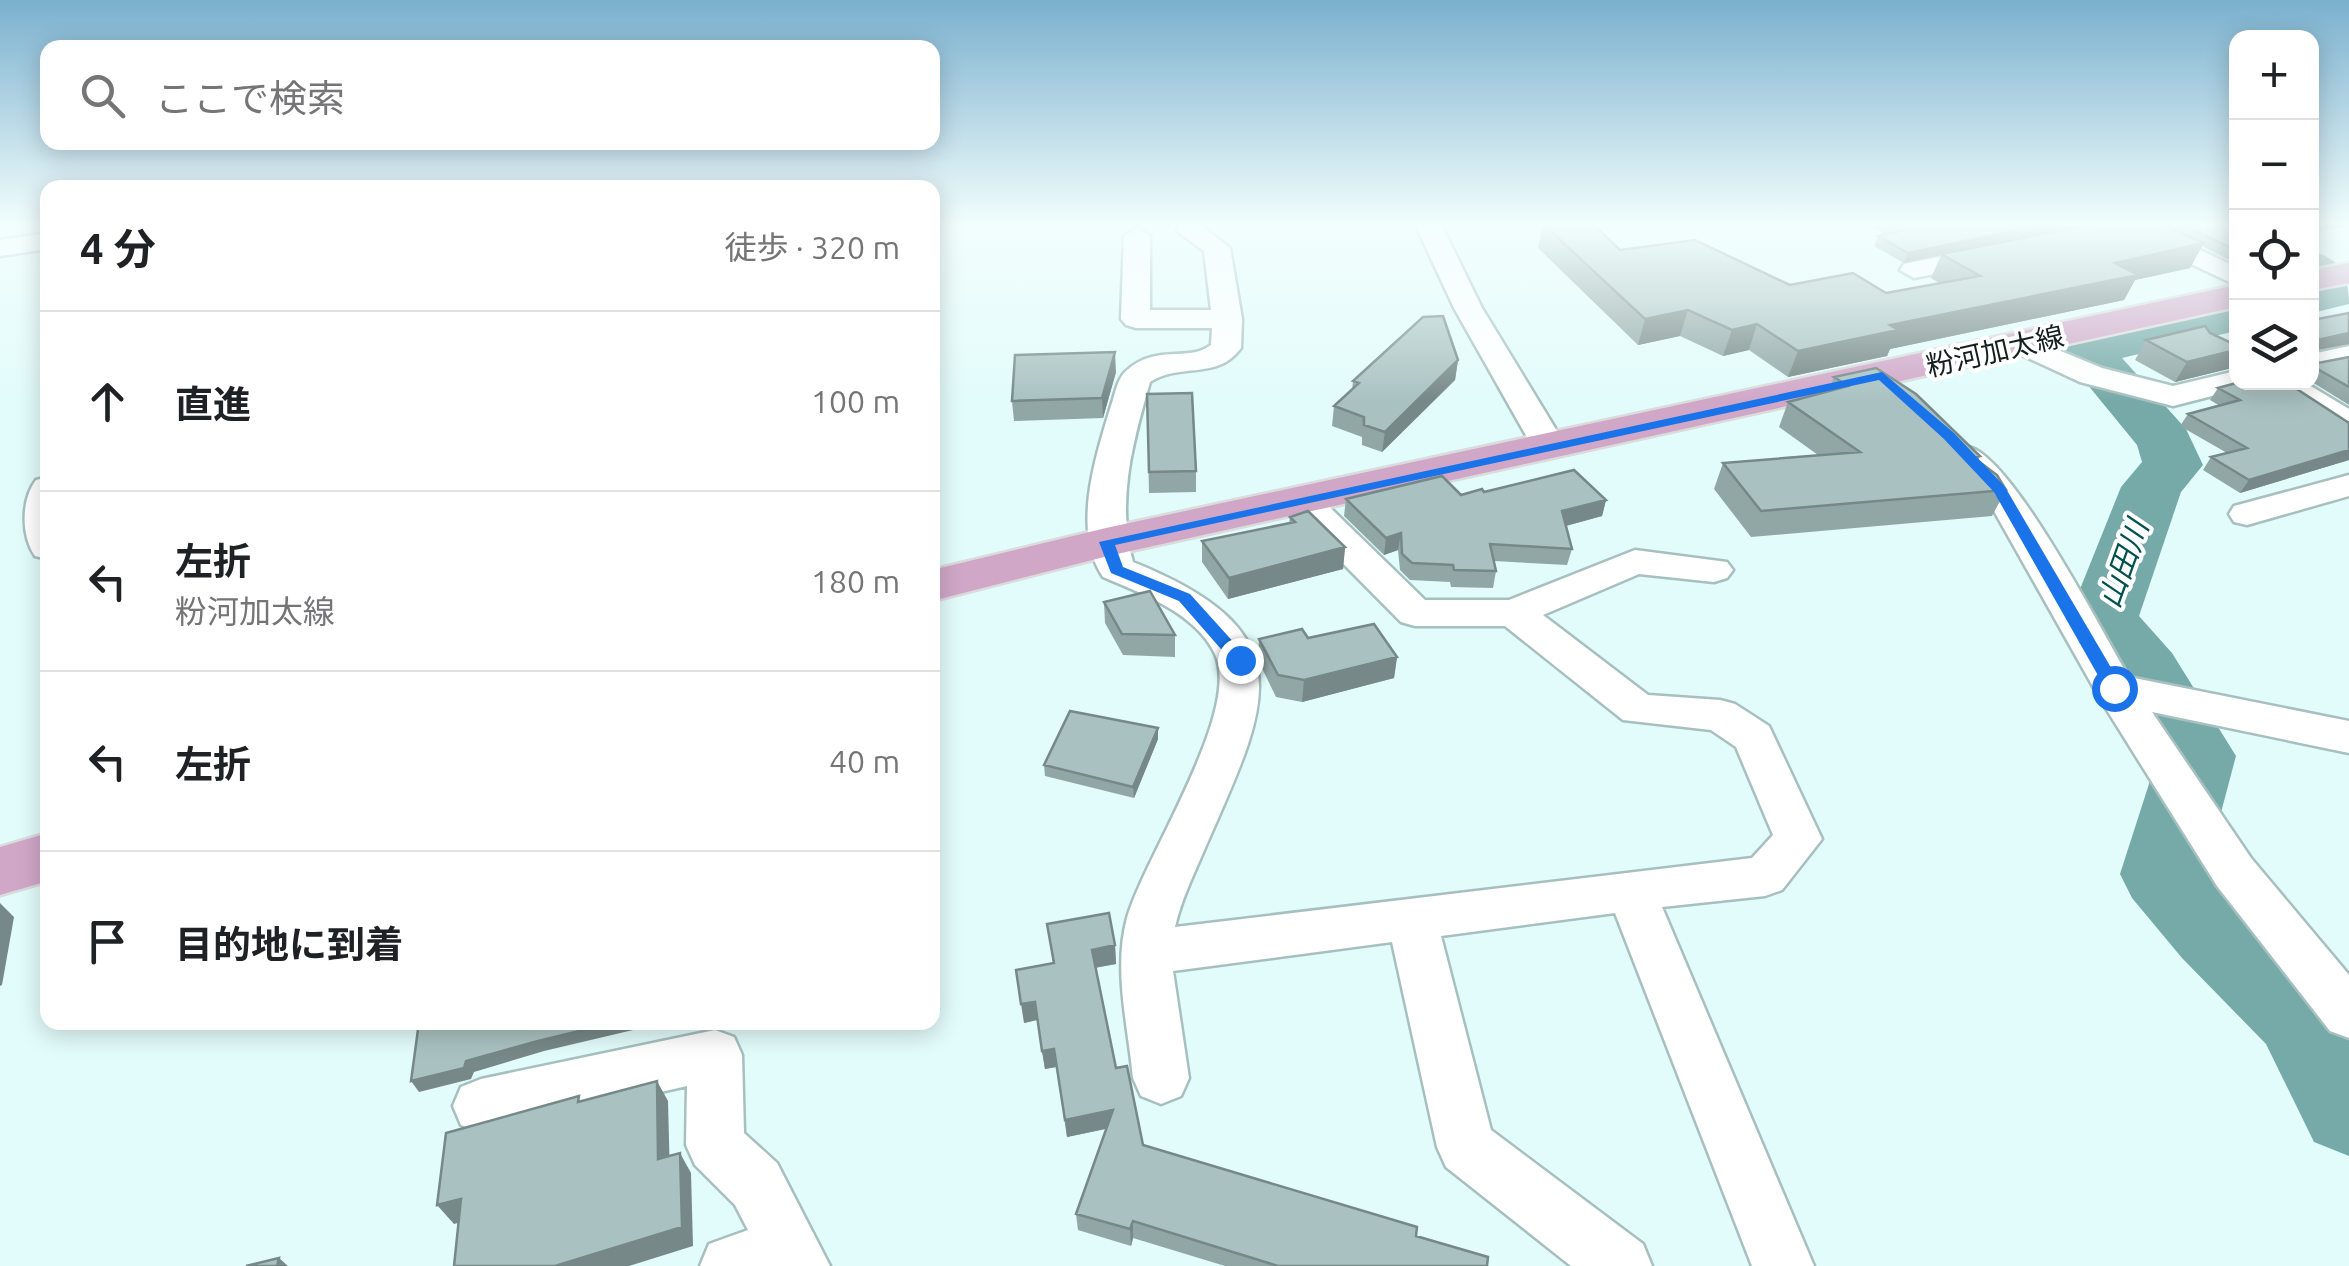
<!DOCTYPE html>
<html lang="ja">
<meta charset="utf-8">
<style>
:root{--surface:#fff;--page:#f2f2f2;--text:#202124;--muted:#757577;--line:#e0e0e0}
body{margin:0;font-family:Ubuntu,"Noto Sans JP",sans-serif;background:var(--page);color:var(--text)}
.controls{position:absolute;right:30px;top:30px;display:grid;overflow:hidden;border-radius:20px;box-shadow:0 5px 25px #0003}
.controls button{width:90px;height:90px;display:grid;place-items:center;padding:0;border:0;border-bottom:2px solid var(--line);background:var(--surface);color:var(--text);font:50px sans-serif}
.stop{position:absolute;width:30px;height:30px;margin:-22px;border:8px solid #1a73e8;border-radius:50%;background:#fff}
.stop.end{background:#1a73e8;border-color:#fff;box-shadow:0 2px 10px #0008}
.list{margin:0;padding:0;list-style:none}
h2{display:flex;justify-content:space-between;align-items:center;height:130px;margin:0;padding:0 40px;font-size:42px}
h2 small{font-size:32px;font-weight:400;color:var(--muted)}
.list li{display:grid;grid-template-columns:65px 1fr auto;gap:30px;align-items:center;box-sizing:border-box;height:180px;padding:0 40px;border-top:2px solid var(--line)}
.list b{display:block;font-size:38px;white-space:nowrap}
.list p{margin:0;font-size:32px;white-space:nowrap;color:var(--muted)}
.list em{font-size:32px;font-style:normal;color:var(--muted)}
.icon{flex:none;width:55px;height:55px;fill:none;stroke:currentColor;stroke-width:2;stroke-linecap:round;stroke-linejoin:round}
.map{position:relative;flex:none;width:2349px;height:1266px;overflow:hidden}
.search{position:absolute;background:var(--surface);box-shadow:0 5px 25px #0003;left:40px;top:40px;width:900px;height:110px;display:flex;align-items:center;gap:25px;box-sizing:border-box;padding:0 35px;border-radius:20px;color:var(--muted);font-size:38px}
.panel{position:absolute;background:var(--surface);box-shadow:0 5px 25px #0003;left:40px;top:180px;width:900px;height:850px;border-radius:20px}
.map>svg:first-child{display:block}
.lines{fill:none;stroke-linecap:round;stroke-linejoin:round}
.river{fill:#76aaa8;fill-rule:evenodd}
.minor-casing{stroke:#a7c0bf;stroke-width:5}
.major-casing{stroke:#dadbdb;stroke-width:5}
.minor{fill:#fff;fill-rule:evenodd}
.major{fill:#d1a7c8;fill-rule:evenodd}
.wall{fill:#91a7a6}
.shaded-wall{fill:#768887}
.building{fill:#a9c2c1;stroke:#768887;stroke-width:2.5}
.route{fill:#1a73e8}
.labels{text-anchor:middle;stroke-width:8;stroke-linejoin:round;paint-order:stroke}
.street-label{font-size:28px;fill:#151f1e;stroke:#fff}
.water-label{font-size:30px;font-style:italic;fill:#005150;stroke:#fff}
</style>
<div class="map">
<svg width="2349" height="1266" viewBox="0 0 2349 1266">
<rect width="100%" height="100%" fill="#e2fcfb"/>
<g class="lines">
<path class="river" d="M 2312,251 C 2340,258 2349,277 2349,304 L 2312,313 Z
M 2236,301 L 2236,331 L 2122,358 L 2186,429 L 2203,465 L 2181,492 L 2139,616 L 2172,653 L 2236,756 L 2207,865 L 2244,906 L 2332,986 L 2349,1015 L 2349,1156 L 2314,1142 L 2266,1044 L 2182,958 L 2132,898 L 2120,874 L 2158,756 L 2118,686 L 2068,619 L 2121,487 L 2142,462 L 2137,445 L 2060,351 L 2067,340 Z"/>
<g class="minor-casing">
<path id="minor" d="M 1179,224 L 1205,224 L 1204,228 L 1230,248 L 1242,319 L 1241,348 C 1217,381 1180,362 1150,382 C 1133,441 1116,501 1133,562 C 1309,633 1268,704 1205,848 C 1194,874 1181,900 1175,927 L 1752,858 L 1773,835 L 1736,747 L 1711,730 L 1623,720 L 1505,626 L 1415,626 L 1401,622 L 1289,509 L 1284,501 L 1289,493 L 1302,490 L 1315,493 L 1425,600 L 1509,600 L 1635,550 L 1727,562 L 1733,570 L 1727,578 L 1714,582 L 1639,574 L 1543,615 L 1648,695 L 1720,700 L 1735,704 L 1769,726 L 1822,839 L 1782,890 L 1765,896 L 1662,907 L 1814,1266 L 1752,1266 L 1615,913 L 1441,936 L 1491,1130 L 1643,1244 L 1652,1266 L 1571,1266 L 1446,1167 L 1437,1147 L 1392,942 L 1173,971 L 1189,1078 L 1181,1096 L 1161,1104 L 1141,1096 L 1133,1078 C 1128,1026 1113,969 1127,918 C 1144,858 1242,711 1215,654 C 1196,613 1141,593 1103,577 C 1071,530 1096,455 1111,406 C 1115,395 1117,379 1126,371 C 1157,343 1187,363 1211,345 L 1212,328 L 1136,328 L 1126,325 L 1121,319 L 1124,236 L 1137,228 L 1150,236 L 1150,310 L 1211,310 L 1204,251 L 1177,231 Z
M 1415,224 L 1441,224 L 1482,308 L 1566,446 L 1561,453 L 1537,453 L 1532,446 L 1454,308 Z
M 2112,224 L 2146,224 L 2236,267 L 2236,285 L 2116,229 Z
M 48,233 L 48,249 L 0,256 L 0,240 Z
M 1990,247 L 1999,249 L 2003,255 L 1999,261 L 1914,278 L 1900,270 L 1904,264 Z
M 2022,335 L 2102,368 L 2173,386 L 2236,371 L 2236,382 L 2250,382 L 2247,387 L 2173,406 L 2080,382 L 2011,350 L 2007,344 L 2011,338 Z
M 2349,346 L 2349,364 L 2312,372 L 2312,354 Z
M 2266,382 L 2304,382 L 2349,409 L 2349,433 L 2337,430 Z
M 1969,447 C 2013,458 2102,632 2129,677 L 2349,721 L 2349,753 L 2152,712 L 2251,858 L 2349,975 L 2349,1038 L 2330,1031 L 2217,886 L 2100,699 L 1985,495 L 1952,457 L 1957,450 Z
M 2349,475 L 2349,496 L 2247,525 L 2234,522 L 2229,514 L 2234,506 Z
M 48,477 L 48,559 L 35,556 C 21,536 21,500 36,480 Z
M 715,1030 L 734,1037 L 742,1055 L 744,1133 L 777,1163 L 830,1266 L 700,1266 L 709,1244 L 748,1230 L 735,1205 L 695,1165 L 686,1145 L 687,1086 L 481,1133 L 461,1125 L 453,1106 L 461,1087 L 481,1079 Z"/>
</g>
<g class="major-casing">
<path id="major" d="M 2349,263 L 2349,283 L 2312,290 L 2312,270 Z
M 2236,285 L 2236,307 L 1108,556 L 932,601 L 932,570 L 1106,528 Z
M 48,833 L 48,881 L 0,895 L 0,847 Z"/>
</g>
<use href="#minor" class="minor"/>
<use href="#major" class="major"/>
</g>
<path class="wall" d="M 1543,224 L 1620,250 L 1790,285 L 1886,293 L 1939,283 L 1931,278 L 1941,255 L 1904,263 L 1874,246 L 1878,236 L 1885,234 L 1866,224 L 2088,224 L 2037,235 L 2093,224 L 2236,224 L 2236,256 L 2227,259 L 2202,246 L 2190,268 L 2135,280 L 2124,300 L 1890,349 L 1887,356 L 1788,377 L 1749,350 L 1723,356 L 1680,336 L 1638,345 L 1538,248 Z
M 2312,320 L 2349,344 L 2317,350 L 2318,363 L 2349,357 L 2349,405 L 2312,382 Z
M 2146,340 L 2232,368 L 2175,382 L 2135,360 Z
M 1458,360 L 1455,380 L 1382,452 L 1362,445 L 1362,437 L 1332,426 L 1334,406 L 1352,390 L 1353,381 Z
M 1116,372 L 1103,418 L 1014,421 L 1012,401 Z
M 1834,377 L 1980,456 L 1978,461 L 2006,490 L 1992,516 L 1751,537 L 1714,489 L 1723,463 L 1818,455 L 1779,427 L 1788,402 L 1828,392 Z
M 2218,388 L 2349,423 L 2349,460 L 2240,493 L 2203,470 L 2211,457 L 2227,453 L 2180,426 L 2188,414 L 2220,406 L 2210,400 Z
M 1147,394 L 1196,471 L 1196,492 L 1149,493 Z
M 1484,492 L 1606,500 L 1602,516 L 1566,526 L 1572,549 L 1567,565 L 1494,561 L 1496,571 L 1493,588 L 1451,587 L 1450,582 L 1410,580 L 1400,570 L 1398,550 L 1384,555 L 1344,516 L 1346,499 L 1461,495 Z
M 1290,517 L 1345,547 L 1343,569 L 1228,599 L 1202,562 L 1202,541 L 1289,523 Z
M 1104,602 L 1175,635 L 1175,657 L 1123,655 L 1105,623 Z
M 1308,638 L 1397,657 L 1394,678 L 1302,702 L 1276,697 L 1258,660 L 1259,639 Z
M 1158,739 L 1134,798 L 1045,776 L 1044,765 Z
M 1047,924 L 1115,945 L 1116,964 L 1095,968 L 1116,1068 L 1143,1145 L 1416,1236 L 1487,1266 L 1225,1266 L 1133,1238 L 1131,1246 L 1078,1230 L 1076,1214 L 1106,1129 L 1067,1137 L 1056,1067 L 1045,1069 L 1037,1020 L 1024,1023 L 1053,963 Z"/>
<path class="shaded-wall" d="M 2046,224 L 2088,224 L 1944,255 L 1941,254 L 1941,255 L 1904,263 L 1908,253 Z
M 2312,224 L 2349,224 L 2349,226 L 2312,232 Z
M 2204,243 L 2190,268 L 2135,280 L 2124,300 L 1890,349 L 1887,356 L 1788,377 L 1798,351 L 2115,263 Z
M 2236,248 L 2236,256 L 2227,259 L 2233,249 Z
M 1688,310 L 1680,336 L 1638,345 L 1645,319 Z
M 1757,324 L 1749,350 L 1723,356 L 1732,330 Z
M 2349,333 L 2349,344 L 2312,351 L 2317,340 Z
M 2236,350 L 2236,361 L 2232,368 L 2175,382 L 2187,362 Z
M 1115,352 L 1116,372 L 1103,418 L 1102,398 Z
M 1458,360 L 1455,380 L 1382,452 L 1385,432 Z
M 2349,450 L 2349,460 L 2240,493 L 2249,480 Z
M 1606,500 L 1602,516 L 1558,528 L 1562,511 Z
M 1401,533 L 1398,550 L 1384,555 L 1386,538 Z
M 1345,547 L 1343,569 L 1228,599 L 1229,578 Z
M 1397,657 L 1394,678 L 1302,702 L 1304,680 Z
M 1158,728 L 1158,739 L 1134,798 L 1133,787 Z
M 0,903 L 14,917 L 2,985 L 0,986 Z
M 1115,945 L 1116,964 L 1093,968 L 1092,950 Z
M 1035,1002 L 1037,1020 L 1024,1023 L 1021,1004 Z
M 616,1022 L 667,1022 L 544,1051 L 474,1072 L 471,1079 L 419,1092 L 411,1081 L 466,1061 L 538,1041 Z
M 1054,1049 L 1056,1067 L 1045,1069 L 1042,1051 Z
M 657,1081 L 668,1101 L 670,1179 L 658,1159 Z
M 1113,1110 L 1114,1127 L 1067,1137 L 1065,1120 Z
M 680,1153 L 691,1173 L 693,1246 L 629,1266 L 555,1266 Z
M 461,1199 L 477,1218 L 454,1224 L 437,1205 Z
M 1133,1221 L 1133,1238 L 1131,1246 L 1130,1229 Z
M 279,1258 L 288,1266 L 277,1266 Z"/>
<path class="building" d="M 1543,224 L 1593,224 L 1620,250 L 1695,240 L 1790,285 L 1853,273 L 1886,293 L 1980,276 L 1941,254 L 2093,224 L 2161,224 L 2204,243 L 2115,263 L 2138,275 L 1890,325 L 1898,330 L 1798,351 L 1757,324 L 1732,330 L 1688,310 L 1645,319 Z
M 1888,224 L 2046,224 L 1908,253 L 1878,236 L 1901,231 Z
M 2181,224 L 2236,224 L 2236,248 L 2233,249 Z
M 2349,313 L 2349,333 L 2317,340 L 2318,363 L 2349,357 L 2349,387 L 2314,367 L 2312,367 L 2312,320 Z
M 1443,316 L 1458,360 L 1385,432 L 1364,425 L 1364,417 L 1334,406 L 1359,383 L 1353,381 L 1423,317 Z
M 2205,326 L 2210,333 L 2236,345 L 2236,350 L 2187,362 L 2146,340 Z
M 1115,352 L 1102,398 L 1012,401 L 1015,355 Z
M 1876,368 L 1916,394 L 1980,456 L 1973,457 L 1997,475 L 2006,490 L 1761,511 L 1723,463 L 1860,452 L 1788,402 L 1848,386 L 1834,377 Z
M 2240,382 L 2286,382 L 2349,423 L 2349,450 L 2249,480 L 2211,457 L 2247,448 L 2188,414 L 2240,400 L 2218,388 Z
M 1192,393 L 1196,471 L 1149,472 L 1147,394 Z
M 1574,470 L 1606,500 L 1562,511 L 1572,549 L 1490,544 L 1496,571 L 1454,570 L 1453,565 L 1412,563 L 1402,554 L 1401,533 L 1386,538 L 1346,499 L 1442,476 L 1461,495 L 1482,489 L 1484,492 Z
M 1308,511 L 1345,547 L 1229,578 L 1202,541 L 1295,522 L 1290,517 Z
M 1150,591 L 1175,635 L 1122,634 L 1104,602 Z
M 1374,624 L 1397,657 L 1304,680 L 1278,675 L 1259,639 L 1302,629 L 1308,638 Z
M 1070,711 L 1158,728 L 1133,787 L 1044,765 Z
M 1109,913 L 1115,945 L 1092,950 L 1116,1068 L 1127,1066 L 1143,1145 L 1417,1227 L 1416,1236 L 1488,1257 L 1487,1266 L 1278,1266 L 1133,1221 L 1130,1229 L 1076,1214 L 1113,1110 L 1065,1120 L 1054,1049 L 1042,1051 L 1035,1002 L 1021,1004 L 1016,970 L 1054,963 L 1047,924 Z
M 419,1022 L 616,1022 L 538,1041 L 466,1061 L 464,1068 L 411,1081 Z
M 657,1081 L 658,1159 L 680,1153 L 682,1227 L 555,1266 L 454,1266 L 461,1199 L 437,1205 L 446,1133 L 579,1096 L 578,1102 Z
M 279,1258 L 277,1266 L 246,1266 Z"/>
<linearGradient id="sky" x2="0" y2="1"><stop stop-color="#7ab0ce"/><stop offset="0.56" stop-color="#f2fefd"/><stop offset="1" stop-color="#f2fefd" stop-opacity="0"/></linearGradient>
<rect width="2349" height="401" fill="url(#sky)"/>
<path class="route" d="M 1882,372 L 1954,433 L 2005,487 L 2123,688 L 2121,693 L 2108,693 L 1994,492 L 1944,439 L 1879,380 L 1115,545 L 1123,567 L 1190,594 L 1246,656 L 1248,660 L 1240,665 L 1234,664 L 1179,601 L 1111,573 L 1099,542 Z"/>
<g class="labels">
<g class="street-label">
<text transform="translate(1995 351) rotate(-13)" y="10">粉河加太線</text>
</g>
<g class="water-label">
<text transform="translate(2124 564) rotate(-70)" y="10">山田川</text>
</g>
</g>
</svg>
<div class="controls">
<button>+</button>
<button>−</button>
<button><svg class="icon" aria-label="locate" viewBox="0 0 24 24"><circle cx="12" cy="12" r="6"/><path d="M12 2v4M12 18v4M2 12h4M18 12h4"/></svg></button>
<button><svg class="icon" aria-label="layers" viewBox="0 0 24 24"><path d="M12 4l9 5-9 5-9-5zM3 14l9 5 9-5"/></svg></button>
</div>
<div class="stop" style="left:2114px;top:688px"></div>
<div class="stop end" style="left:1240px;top:660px"></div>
<div class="search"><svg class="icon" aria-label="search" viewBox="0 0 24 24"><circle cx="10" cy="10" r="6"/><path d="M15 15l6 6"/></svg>ここで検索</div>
<section class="panel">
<h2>4 分<small>徒歩 · 320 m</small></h2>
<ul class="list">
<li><svg class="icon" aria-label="ahead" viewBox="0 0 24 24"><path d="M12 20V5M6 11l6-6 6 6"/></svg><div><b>直進</b></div><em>100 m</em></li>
<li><svg class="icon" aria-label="left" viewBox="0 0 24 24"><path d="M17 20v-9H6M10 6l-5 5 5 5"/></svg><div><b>左折</b><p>粉河加太線</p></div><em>180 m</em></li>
<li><svg class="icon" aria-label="left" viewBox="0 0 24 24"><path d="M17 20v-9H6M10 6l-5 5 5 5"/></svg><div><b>左折</b></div><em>40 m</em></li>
<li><svg class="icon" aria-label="arrive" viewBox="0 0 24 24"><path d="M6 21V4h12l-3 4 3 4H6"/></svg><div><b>目的地に到着</b></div></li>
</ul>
</section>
</div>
